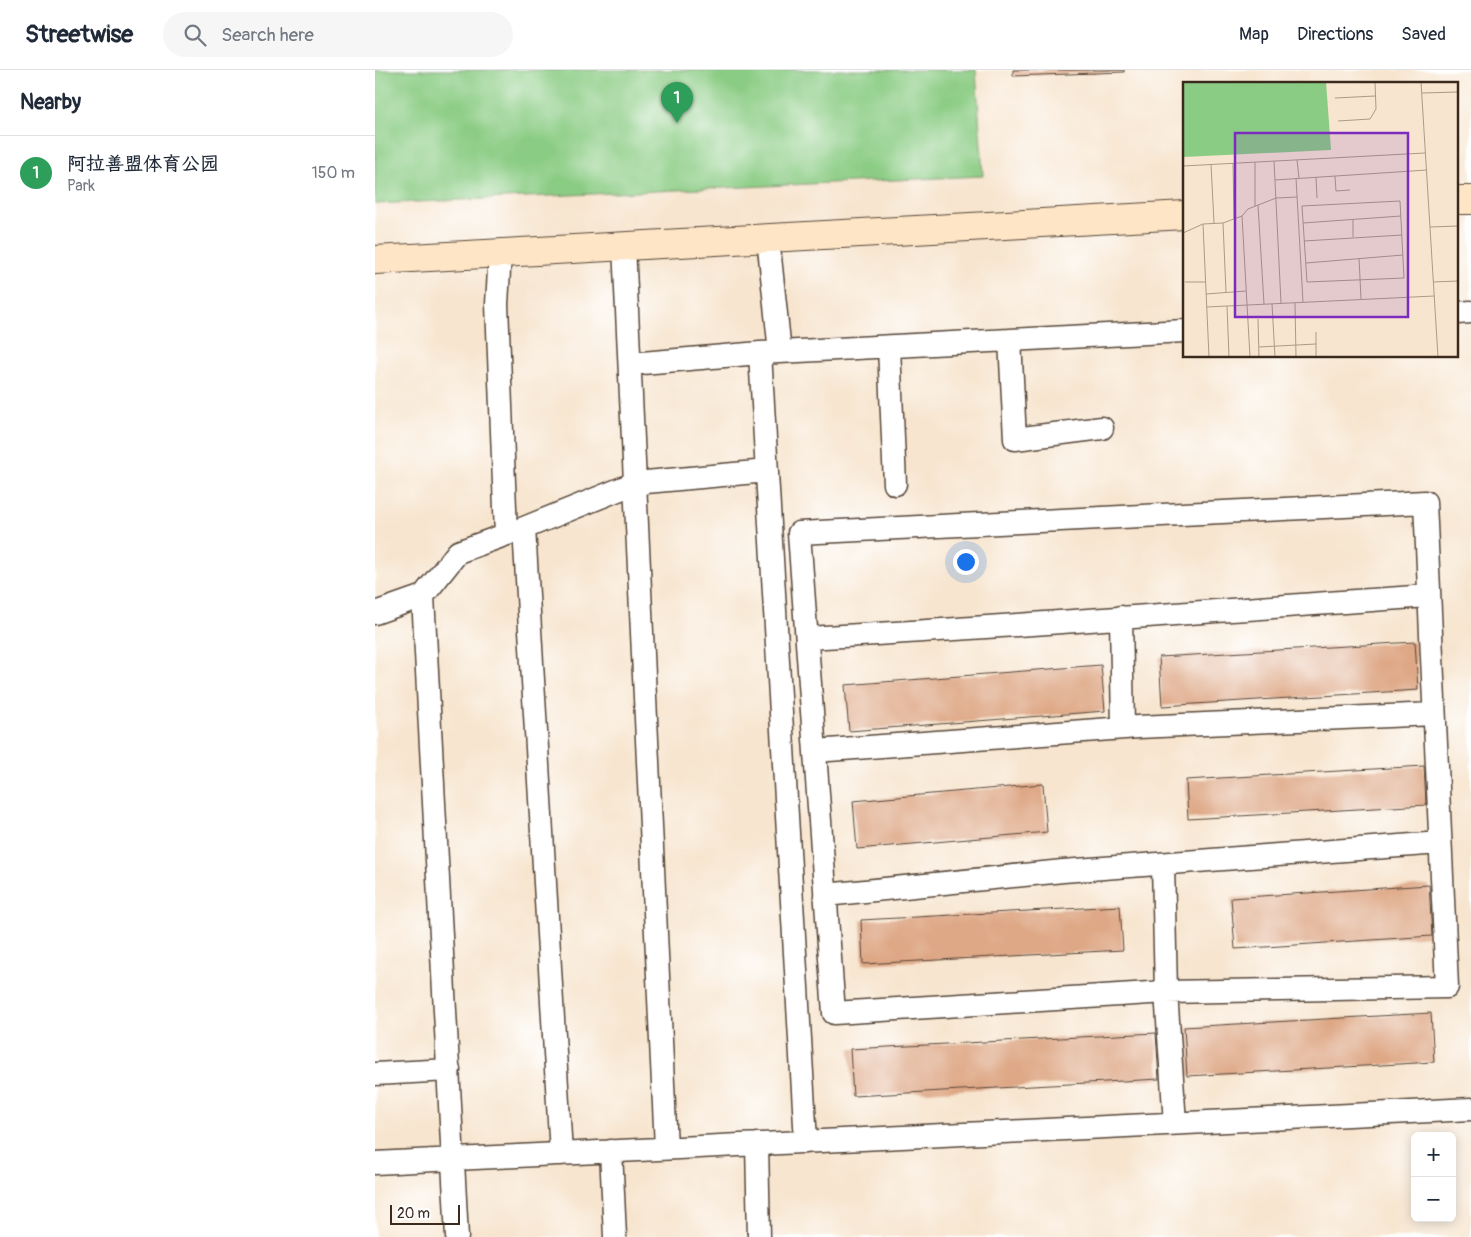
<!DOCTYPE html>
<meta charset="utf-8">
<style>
:root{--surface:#fff;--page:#f6f6f7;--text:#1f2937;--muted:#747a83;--line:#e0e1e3;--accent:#ea580c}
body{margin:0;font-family:Pangolin,"LXGW WenKai TC",sans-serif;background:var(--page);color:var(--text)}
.controls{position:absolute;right:15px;bottom:15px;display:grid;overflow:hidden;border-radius:8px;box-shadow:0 2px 12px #0003}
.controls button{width:45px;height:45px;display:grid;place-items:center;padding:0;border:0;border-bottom:1px solid var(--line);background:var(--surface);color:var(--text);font:25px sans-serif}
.scale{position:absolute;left:15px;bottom:12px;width:70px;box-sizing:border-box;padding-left:5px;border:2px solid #3b2a1e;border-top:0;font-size:14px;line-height:18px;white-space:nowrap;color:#3b2a1e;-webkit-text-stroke:4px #fff;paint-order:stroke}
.you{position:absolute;left:590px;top:491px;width:18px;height:18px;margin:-12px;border:4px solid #fff;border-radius:50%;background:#1a73e8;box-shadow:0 0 0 8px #1a73e833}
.badge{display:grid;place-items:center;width:32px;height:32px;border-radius:50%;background:var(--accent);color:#fff;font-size:16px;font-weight:700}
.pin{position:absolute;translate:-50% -41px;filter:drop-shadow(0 1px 2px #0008)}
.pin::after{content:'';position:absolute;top:26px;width:18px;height:15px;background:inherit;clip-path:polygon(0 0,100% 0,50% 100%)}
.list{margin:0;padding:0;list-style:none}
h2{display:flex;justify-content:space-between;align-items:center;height:65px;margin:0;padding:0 20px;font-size:21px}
h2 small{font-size:16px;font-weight:400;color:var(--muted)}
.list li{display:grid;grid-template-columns:32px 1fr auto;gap:15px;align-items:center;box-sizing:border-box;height:75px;padding:0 20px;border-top:1px solid var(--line)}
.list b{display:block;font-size:19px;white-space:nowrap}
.list p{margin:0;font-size:16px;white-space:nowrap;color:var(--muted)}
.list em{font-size:16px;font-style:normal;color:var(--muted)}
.icon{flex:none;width:28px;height:28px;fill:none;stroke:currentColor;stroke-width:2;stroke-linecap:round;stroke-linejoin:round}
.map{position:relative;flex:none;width:1096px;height:1167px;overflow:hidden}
header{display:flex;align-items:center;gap:30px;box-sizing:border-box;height:70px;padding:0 25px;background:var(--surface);border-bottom:1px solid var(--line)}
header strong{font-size:24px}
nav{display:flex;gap:28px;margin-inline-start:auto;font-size:18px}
.search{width:350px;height:45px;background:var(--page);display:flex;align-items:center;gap:12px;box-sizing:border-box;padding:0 18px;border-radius:28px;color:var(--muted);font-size:19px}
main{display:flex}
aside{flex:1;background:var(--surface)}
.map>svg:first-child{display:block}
.park{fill:#8bcc84;stroke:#637b51}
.building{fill:#dea785}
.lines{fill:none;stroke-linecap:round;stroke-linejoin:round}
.street-casing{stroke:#574639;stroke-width:25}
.secondary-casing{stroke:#574639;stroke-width:30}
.street{stroke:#fff;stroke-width:22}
.secondary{stroke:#fde5c5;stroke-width:28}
.inset-road{fill:none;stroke:#ac9a88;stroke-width:1}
.view{fill:#7b2cbf;fill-opacity:0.15;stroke:#7b2cbf;stroke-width:2.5}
.inset-edge{fill:none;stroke:#3b2a1e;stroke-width:2.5}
</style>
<header>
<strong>Streetwise</strong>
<div class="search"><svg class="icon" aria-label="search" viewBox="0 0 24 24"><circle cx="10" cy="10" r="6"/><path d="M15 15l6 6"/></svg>Search here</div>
<nav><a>Map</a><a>Directions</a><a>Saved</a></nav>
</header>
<main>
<aside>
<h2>Nearby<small></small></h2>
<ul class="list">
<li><span class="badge" style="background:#2e9e5b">1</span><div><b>阿拉善盟体育公园</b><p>Park</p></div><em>150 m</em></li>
</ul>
</aside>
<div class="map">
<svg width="1096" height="1167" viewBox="0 0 1096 1167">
<rect width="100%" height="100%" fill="#fff"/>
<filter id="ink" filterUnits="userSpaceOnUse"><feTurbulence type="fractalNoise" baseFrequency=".02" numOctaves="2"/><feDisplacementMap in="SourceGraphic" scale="10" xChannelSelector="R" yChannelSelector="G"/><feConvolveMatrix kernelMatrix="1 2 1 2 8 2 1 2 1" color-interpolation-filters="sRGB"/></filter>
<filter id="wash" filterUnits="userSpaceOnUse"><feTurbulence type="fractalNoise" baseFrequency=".0096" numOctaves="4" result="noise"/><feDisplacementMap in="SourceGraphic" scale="20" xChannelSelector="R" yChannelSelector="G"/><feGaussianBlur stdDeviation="1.12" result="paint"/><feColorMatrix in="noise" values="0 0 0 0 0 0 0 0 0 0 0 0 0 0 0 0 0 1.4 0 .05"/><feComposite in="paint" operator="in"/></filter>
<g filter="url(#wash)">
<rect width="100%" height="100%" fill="#f7e5cf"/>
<path class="park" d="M 0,0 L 601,0 L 608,106 L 0,134 Z"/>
<g id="blocks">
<path class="building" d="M 638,0 L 749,0 L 749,2 L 638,6 Z
M 1040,572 L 1043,620 L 787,636 L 784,587 Z
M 726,595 L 730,641 L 474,661 L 470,615 Z
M 1049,696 L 1051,735 L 813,749 L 811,710 Z
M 668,714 L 672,762 L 482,779 L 478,731 Z
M 1054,815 L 1057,866 L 860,879 L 856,828 Z
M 745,836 L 748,880 L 488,894 L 486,850 Z
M 1056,943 L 1059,992 L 812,1006 L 809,957 Z
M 781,963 L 784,1009 L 478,1026 L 475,979 Z"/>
</g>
</g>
<g filter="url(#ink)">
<use href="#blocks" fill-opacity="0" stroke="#574639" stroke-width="1"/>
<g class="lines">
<g class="street-casing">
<path id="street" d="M 393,168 L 405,282
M 249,176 L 291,1078
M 125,183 L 122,234 L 131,464
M 1082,243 L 1096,242
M 635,270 L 640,369 L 727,358
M 514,277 L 520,414
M 385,283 L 431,1072
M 255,294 L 385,283 L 810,261
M 1050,432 L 1072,917 L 791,922 L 459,943 L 424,463 Z
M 149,458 L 186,1084
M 48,526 L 82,1167
M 0,543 L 48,526 L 83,482 L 149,458 L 260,413 L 392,401
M 746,547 L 748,658
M 432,568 C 639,557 847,540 1054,526
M 440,681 L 763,657 L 1059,644
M 788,794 L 791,922 L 800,1053
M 450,825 L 688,801 L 1065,773
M 0,1004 L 74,1000
M 382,1074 L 384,1167
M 236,1081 L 240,1167
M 0,1093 L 1096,1039"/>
</g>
<g class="secondary-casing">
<path id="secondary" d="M 1082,130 L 1096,130
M 0,190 L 810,145"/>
</g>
<use href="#street" class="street"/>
<use href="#secondary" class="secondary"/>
</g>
</g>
<g transform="translate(808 12)">
<rect width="275" height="275" fill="#f7e5cf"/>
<path d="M 0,0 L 143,0 L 148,68 L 0,75 Z" fill="#8bcc84"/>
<path class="inset-road" d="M 238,0 L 255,275M 239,11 L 275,10M 152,16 L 192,14M 155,39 L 187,37 L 193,27 L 192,0M 114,78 L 116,96M 91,79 L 98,221M 72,80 L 72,124M 50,81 L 51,137M 28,82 L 31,141M 0,84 L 242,71M 152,94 L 153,109 L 167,108M 133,95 L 134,116M 113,96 L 120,220M 92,98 L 244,88M 217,119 L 221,196 L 124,200 L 119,124 ZM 75,123 L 81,222M 59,134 L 67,275M 170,137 L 170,155M 40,141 L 43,210M 120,141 L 218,134M 20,142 L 26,275M 247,145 L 275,144M 0,151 L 20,142 L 40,141 L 59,134 L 65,127 L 93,116 L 114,115M 121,159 L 219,153M 176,176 L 178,217M 123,181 L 220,173M 2,200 L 23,200M 250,200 L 275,199M 23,212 L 63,209M 112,221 L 113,275M 89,222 L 92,275M 44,224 L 46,275M 24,225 L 251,214M 75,237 L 76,275M 133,250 L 133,275M 76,265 L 133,262"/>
<path class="view" d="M 52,51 L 225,51 L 225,235 L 52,235 Z"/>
<rect width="275" height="275" class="inset-edge"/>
</g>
</svg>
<div class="controls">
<button>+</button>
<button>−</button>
</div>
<div class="scale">20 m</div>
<div class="you"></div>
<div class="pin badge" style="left:302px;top:53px;background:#2e9e5b">1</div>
</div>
</main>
